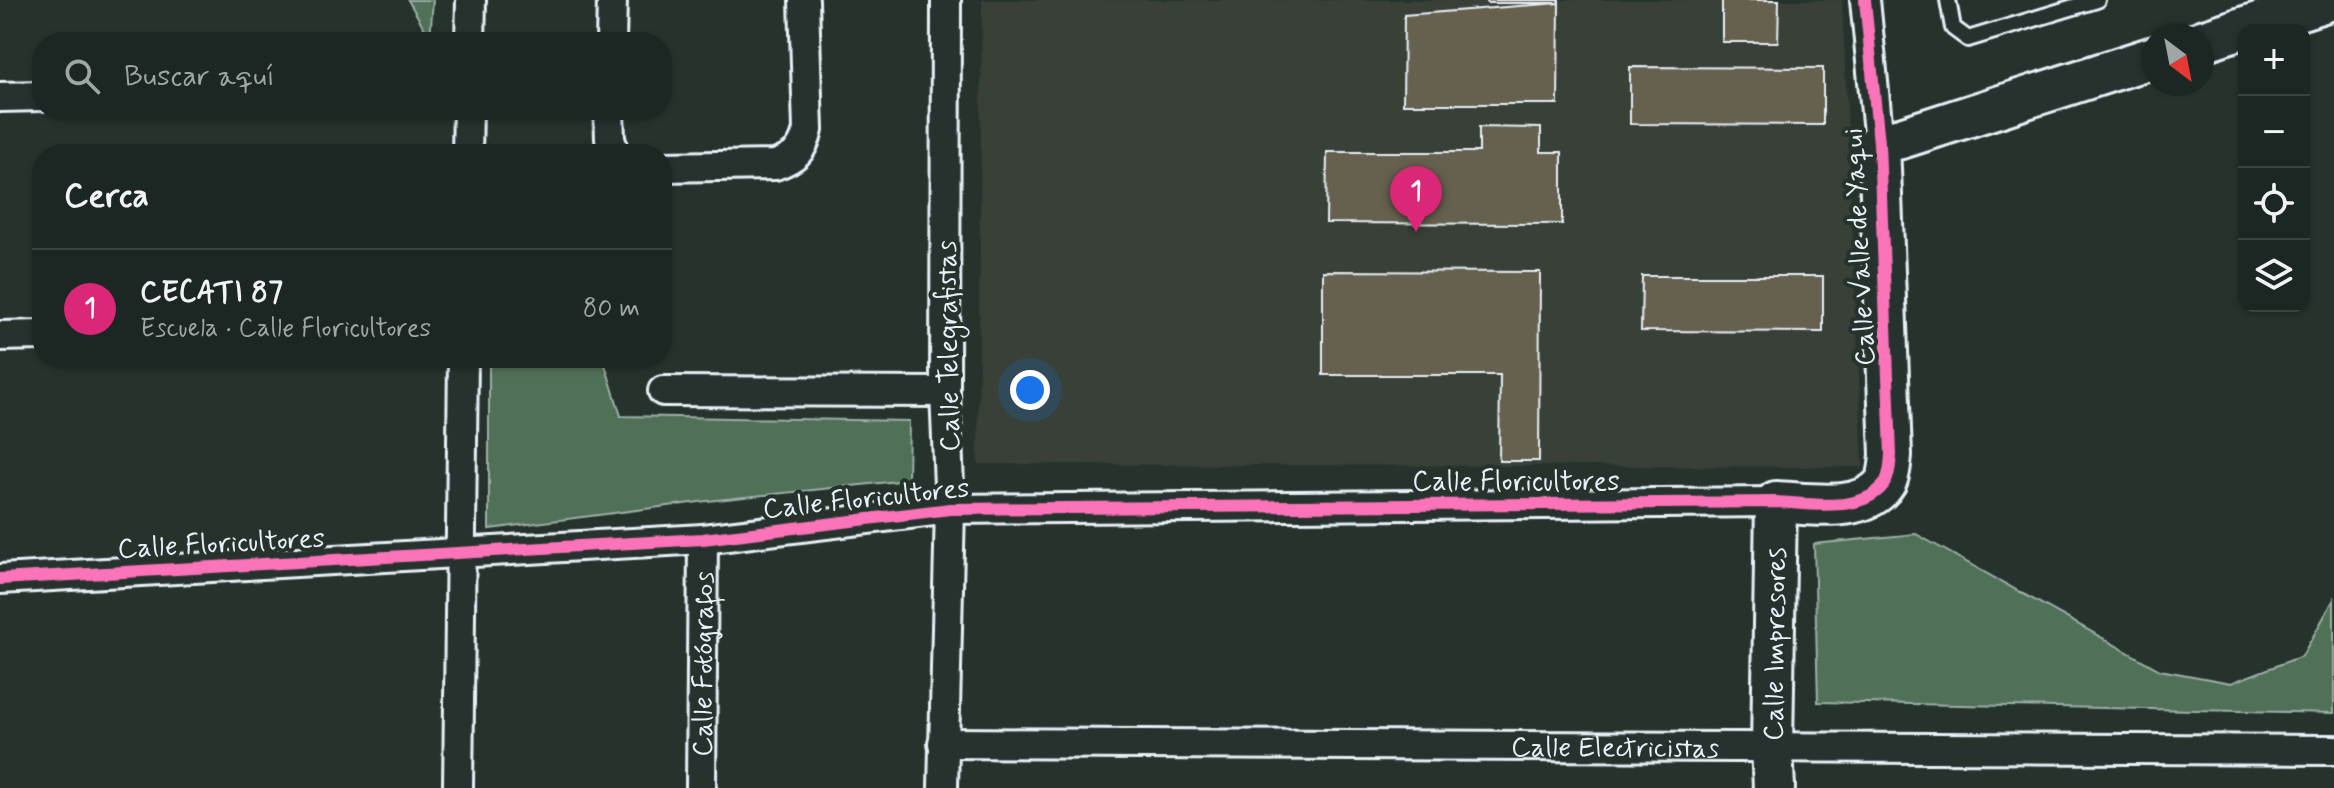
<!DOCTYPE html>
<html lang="es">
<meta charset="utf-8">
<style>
:root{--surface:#1c2622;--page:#29322f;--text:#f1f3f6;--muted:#a0a5a5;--line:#3a4340;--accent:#db2777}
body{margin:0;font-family:Mynerve,sans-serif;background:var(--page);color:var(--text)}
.controls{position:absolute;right:24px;top:24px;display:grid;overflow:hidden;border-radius:16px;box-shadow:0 2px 6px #0004}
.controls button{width:72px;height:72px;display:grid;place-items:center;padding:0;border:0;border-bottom:2px solid var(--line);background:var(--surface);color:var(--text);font:40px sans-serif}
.compass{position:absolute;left:2142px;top:24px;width:72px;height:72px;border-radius:50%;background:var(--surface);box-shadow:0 2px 6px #0004;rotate:148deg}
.you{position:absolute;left:1030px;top:390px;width:28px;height:28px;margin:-20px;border:6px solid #fff;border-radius:50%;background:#1a73e8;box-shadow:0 0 0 12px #1a73e833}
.badge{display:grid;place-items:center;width:52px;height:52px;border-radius:50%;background:var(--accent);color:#fff;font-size:26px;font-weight:700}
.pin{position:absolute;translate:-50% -66px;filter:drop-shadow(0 2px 4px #0008)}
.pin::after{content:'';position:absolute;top:42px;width:28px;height:24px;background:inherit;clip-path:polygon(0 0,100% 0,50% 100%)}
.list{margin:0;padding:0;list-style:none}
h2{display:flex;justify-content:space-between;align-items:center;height:104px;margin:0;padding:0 32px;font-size:34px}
h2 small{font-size:26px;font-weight:400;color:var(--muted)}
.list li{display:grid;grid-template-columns:52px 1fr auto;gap:24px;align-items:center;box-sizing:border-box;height:120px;padding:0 32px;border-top:2px solid var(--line)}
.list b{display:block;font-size:30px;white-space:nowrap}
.list p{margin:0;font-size:26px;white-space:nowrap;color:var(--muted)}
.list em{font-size:26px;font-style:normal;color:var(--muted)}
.icon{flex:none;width:44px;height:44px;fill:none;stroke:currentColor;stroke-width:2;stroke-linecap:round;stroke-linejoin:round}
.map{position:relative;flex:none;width:2334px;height:788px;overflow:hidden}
.search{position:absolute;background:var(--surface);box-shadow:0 2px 6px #0004;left:32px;top:32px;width:640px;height:88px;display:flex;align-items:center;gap:20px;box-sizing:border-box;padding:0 28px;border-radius:32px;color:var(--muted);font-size:30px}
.panel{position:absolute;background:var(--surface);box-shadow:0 2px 6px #0004;left:32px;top:144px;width:640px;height:224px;border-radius:32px}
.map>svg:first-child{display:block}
.built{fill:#394037}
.green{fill:#516f58;stroke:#9cb0a8;stroke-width:2}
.building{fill:#66604f;stroke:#e8f1f8;stroke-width:2}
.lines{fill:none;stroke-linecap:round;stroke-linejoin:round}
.lane-casing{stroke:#e8f1f8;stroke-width:20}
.street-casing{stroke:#e8f1f8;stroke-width:34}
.secondary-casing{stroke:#e8f1f8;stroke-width:46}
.lane{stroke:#26332d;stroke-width:14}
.street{stroke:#26332d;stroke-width:28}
.secondary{stroke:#26332d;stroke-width:40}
.cycleway-casing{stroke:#26332d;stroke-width:17}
.cycleway{stroke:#fb73b8;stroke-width:12}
.labels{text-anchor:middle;stroke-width:8;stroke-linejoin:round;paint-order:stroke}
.street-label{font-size:28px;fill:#e8f1f8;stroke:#26332d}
</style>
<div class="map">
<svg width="2334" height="788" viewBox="0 0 2334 788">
<rect width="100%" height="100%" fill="#26332d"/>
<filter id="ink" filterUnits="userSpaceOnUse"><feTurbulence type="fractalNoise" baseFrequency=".0125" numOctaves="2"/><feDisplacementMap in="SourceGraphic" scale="16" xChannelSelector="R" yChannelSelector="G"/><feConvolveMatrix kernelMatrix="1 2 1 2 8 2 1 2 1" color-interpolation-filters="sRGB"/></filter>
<g filter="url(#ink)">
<path class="built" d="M 982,0 L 1842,0 L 1863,467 L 978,464 Z"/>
<path class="green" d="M 408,0 L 433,0 L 430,38 Z
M 489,358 L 603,358 L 621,416 L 909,421 L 908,480 L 707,501 L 489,529 Z
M 1916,534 L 2160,670 L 2231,683 L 2302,656 L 2334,599 L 2334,713 L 1818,702 L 1814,544 Z"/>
<path class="building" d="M 1487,0 L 1559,0 L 1559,3 L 1487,3 Z
M 1722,0 L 1779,0 L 1778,42 L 1722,42 Z
M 1559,3 L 1558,104 L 1403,104 L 1404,15 Z
M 1630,67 L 1823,68 L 1823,125 L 1630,124 Z
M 1479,127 L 1541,128 L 1541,152 L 1562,152 L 1562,224 L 1326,223 L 1327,152 L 1479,152 Z
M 1323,271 L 1540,272 L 1539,461 L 1499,461 L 1500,375 L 1323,375 Z
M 1642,276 L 1823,276 L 1823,332 L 1641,331 Z"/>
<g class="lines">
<g class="lane-casing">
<path id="lane" d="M 1948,0 L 1953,28 L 1968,39 L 2097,0"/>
</g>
<g class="street-casing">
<g id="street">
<path d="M 1865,0 L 1879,143"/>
<path d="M 470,42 L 471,0"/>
<path d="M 611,42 L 612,0"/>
<path d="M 0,97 L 42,96"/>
<path d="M 609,110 L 610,139 L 615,154"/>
<path d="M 467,154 L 468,110"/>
<path d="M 662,167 L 775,165 C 795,158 803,151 808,130 L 804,0"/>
<path d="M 0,336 L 42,335"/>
<path d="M 663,391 L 945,392"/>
<path d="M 0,579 L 703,539 L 950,509 L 1776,502"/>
<path id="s1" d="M 943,743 L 2334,750"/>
<path d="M 458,788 L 463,358"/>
<path id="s2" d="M 701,788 L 703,539"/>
<path d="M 943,788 L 950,509 L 945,392 L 946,0"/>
</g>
</g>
<g class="secondary-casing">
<g id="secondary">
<path d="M 2202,41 L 2329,0"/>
<path id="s3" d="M 1774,788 L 1772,747 L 1776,502 C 1808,503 1866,515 1886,481 C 1890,473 1890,464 1891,455 L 1879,143 L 1901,138 L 2154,57"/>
</g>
</g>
<use href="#lane" class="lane"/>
<use href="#street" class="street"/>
<use href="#secondary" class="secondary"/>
<g class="cycleway-casing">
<path id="cycleway" d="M 0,579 L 703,539 L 950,509 L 1776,502 C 1808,503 1866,515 1886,481 C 1890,473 1890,464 1891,455 L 1879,143 L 1865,0"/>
</g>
<use href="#cycleway" class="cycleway"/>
</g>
</g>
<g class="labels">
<g class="street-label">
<text transform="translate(1858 247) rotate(-93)" y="10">Calle Valle de Yaqui</text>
<text transform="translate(947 346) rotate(-91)" y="10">Calle Telegrafistas</text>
<text x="1516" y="490">Calle Floricultores</text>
<text transform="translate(866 497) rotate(-6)" y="10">Calle Floricultores</text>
<text transform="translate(221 542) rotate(-3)" y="10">Calle Floricultores</text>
<text dy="10" stroke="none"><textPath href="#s3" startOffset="144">Calle Impresores</textPath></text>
<text dy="10" stroke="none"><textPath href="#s2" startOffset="124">Calle Fotógrafos</textPath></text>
<text dy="10" stroke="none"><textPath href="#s1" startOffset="672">Calle Electricistas</textPath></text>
</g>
</g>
</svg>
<div class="controls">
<button>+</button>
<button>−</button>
<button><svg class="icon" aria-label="locate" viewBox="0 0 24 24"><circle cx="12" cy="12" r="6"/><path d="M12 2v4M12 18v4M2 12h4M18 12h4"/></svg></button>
<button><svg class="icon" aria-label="layers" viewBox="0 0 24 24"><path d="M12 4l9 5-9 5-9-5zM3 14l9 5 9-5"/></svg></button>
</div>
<svg class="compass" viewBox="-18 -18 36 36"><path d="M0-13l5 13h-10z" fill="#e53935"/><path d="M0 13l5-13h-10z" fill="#a0a5a5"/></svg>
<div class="you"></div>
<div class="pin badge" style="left:1416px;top:232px">1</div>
<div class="search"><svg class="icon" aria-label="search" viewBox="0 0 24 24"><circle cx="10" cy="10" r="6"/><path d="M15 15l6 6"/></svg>Buscar aquí</div>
<section class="panel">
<h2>Cerca<small></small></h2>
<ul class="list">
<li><span class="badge">1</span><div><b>CECATI 87</b><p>Escuela · Calle Floricultores</p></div><em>80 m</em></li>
</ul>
</section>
</div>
